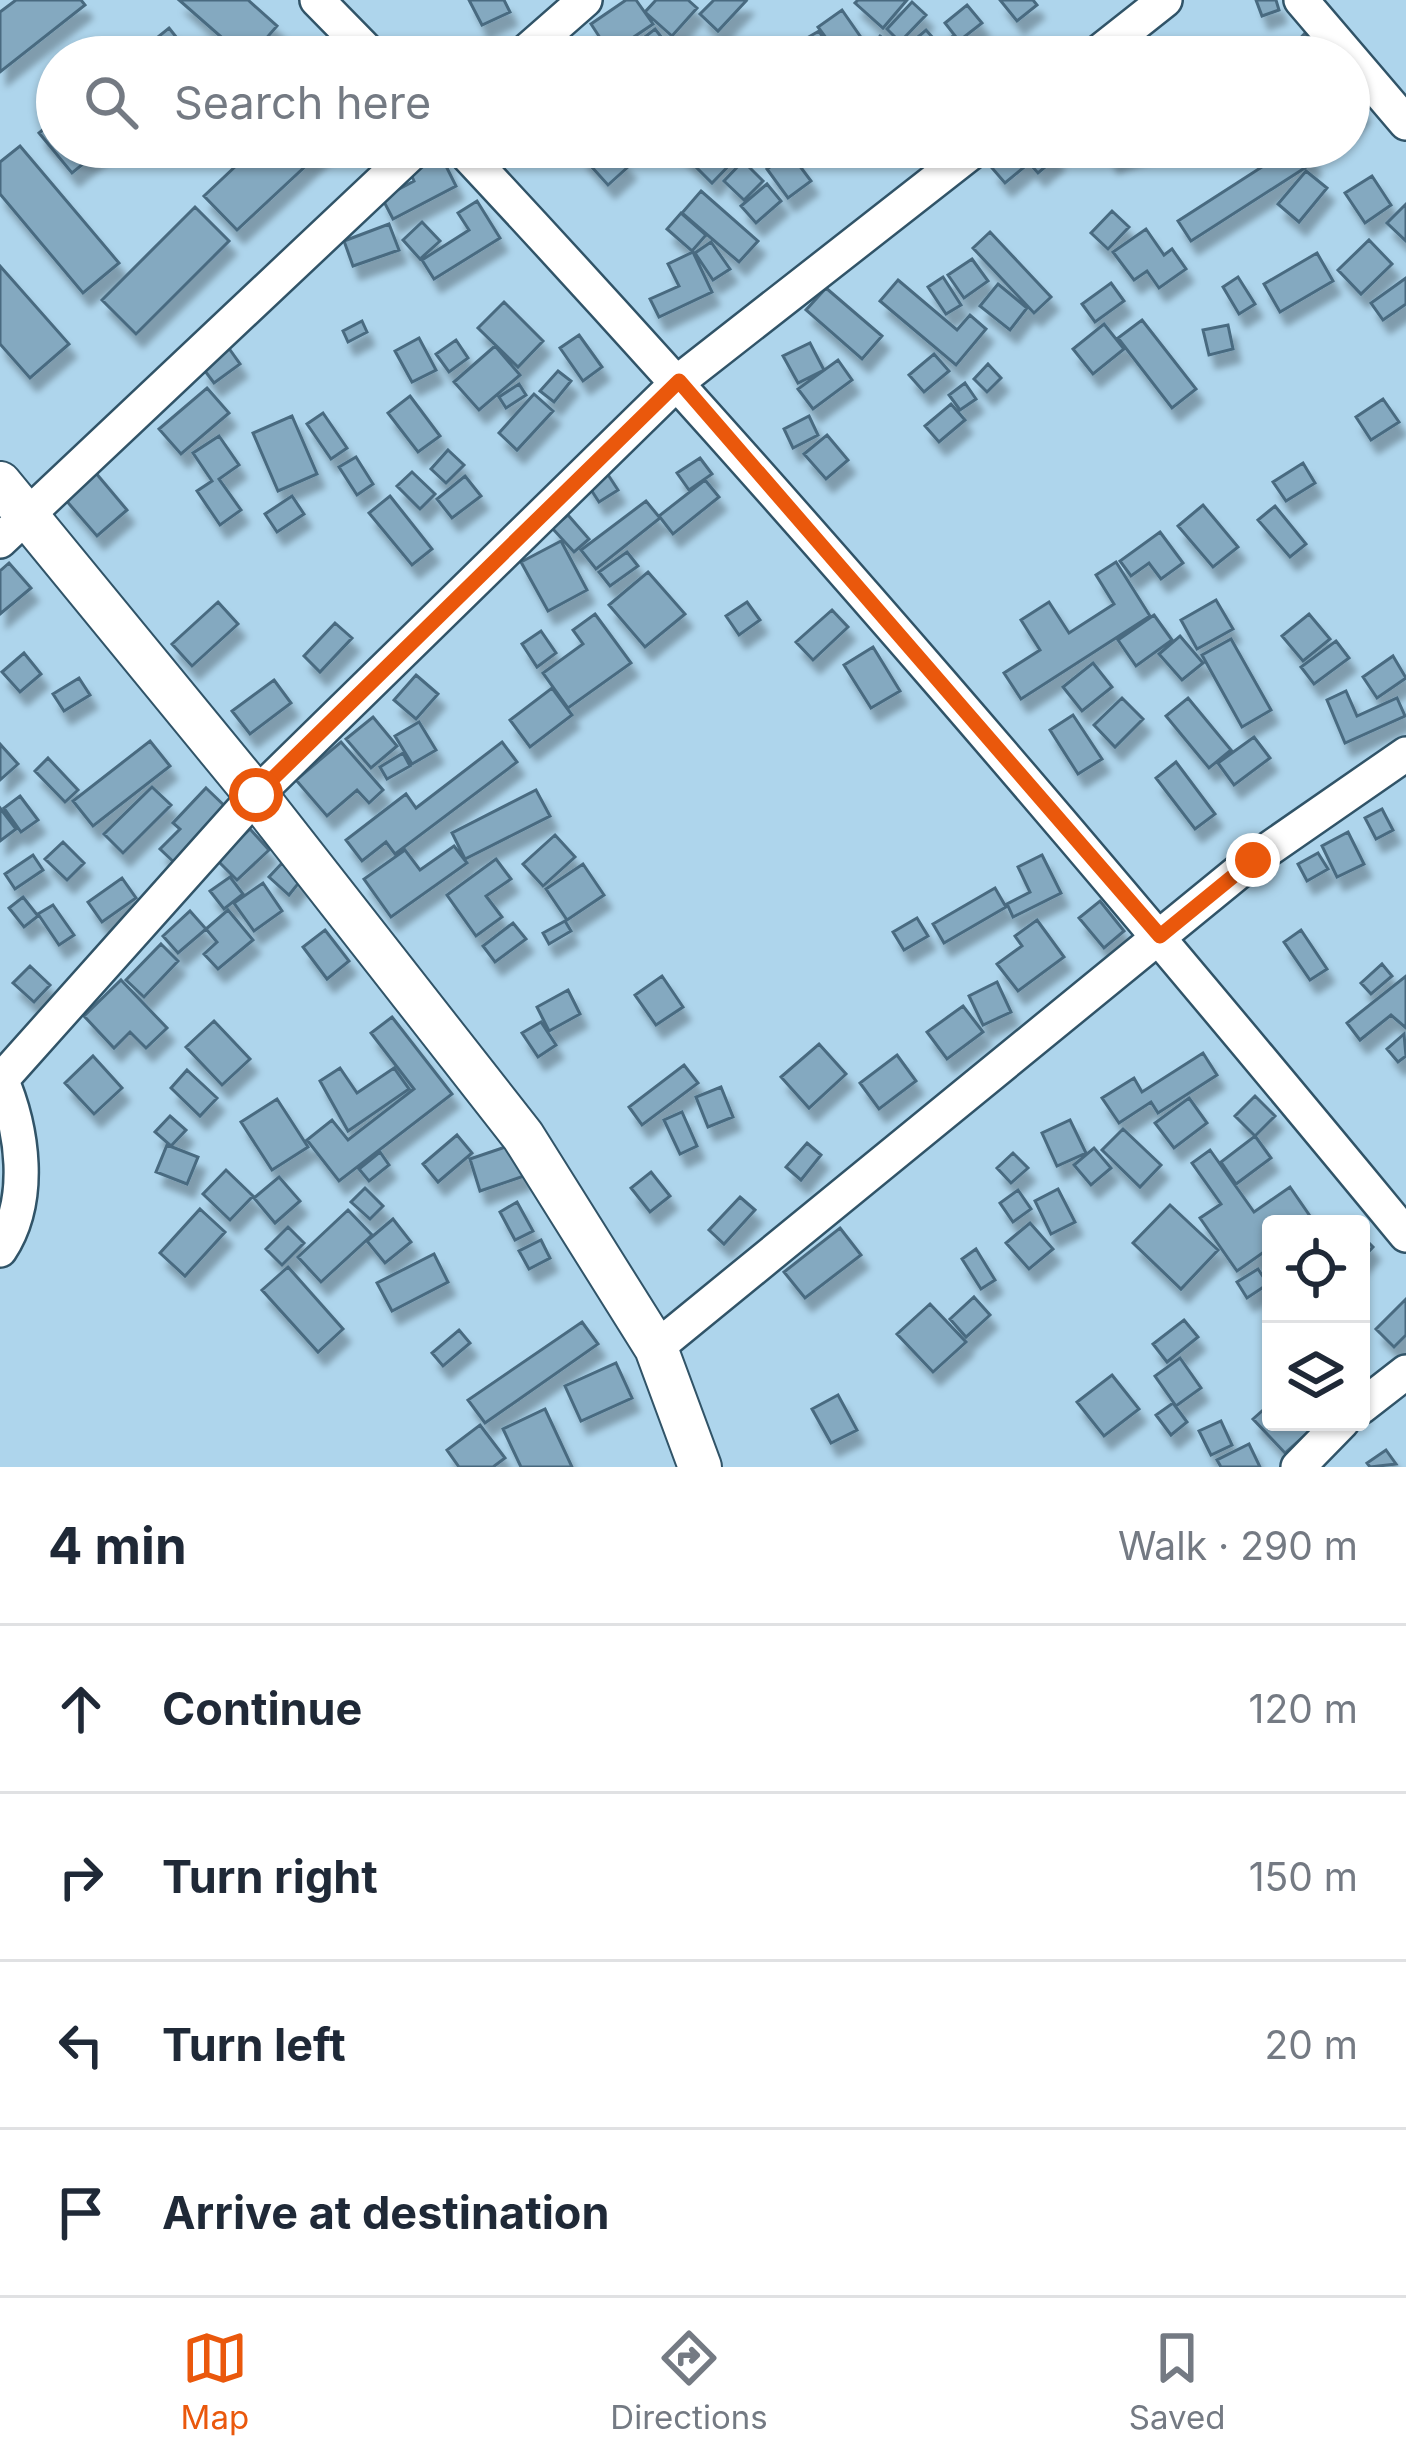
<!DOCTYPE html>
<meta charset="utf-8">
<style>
:root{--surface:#fff;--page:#f2f2f3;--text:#1f2937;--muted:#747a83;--line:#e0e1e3;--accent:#ea580c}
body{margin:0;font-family:Inter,sans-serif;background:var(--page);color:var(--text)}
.controls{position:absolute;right:36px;bottom:36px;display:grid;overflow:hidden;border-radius:12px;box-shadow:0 3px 9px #0004}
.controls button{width:108px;height:108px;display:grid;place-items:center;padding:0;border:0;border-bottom:3px solid var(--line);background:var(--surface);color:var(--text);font:60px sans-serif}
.stop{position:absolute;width:36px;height:36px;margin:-27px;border:9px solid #ea580c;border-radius:50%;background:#fff}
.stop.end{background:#ea580c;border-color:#fff;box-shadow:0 3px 12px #0008}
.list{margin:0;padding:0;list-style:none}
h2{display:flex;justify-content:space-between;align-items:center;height:156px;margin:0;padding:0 48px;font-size:51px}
h2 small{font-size:39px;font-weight:400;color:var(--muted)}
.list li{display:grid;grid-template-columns:78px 1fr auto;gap:36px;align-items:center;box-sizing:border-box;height:168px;padding:0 48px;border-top:3px solid var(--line)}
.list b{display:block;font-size:45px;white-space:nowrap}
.list em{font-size:39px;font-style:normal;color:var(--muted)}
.icon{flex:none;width:66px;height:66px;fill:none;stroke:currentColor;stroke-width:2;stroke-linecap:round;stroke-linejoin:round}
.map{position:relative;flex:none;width:1406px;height:1467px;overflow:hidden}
.search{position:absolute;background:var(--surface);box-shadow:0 3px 9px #0004;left:36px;right:36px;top:36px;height:132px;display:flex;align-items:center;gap:30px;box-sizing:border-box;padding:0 42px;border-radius:66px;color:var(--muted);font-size:45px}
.sheet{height:828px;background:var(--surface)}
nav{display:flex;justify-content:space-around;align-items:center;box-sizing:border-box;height:168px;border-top:3px solid var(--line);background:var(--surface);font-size:33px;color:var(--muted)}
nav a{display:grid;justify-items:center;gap:6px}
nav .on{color:var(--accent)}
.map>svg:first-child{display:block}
.building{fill:#84a9c0;stroke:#486b80;stroke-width:3;filter:url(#shadow)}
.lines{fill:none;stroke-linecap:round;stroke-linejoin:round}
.minor-casing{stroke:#315468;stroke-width:38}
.tertiary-casing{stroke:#315468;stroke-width:46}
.minor{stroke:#fff;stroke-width:33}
.tertiary{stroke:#fff;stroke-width:42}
.route{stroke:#ea580c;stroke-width:15}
</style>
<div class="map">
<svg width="1406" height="1467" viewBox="0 0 1406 1467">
<defs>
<filter id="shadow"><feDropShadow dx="7" dy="13" stdDeviation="3" flood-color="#0004"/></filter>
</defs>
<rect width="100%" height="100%" fill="#aed5ec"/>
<path class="building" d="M 16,0 L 81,0 L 85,5 L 0,72 L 0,12 Z
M 179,0 L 248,0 L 277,26 L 250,57 L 244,57 Z
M 469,0 L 504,0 L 510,12 L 482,25 Z
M 626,0 L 636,0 L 653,24 L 610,53 L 591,24 Z
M 656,0 L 688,0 L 697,8 L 672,36 L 645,12 Z
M 714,0 L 744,0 L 746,1 L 718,31 L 700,14 Z
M 858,0 L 907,0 L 883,28 L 855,3 Z
M 1000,0 L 1033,0 L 1037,5 L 1017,21 Z
M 1256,0 L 1276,0 L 1279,10 L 1262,16 Z
M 912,2 L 926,15 L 900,42 L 887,29 Z
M 967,5 L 982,23 L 959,41 L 945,23 Z
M 842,10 L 860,36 L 837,53 L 818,27 Z
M 169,28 L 192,57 L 133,57 Z
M 655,29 L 670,48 L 659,57 L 619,57 Z
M 926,30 L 941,47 L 929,57 L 913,57 L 905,48 Z
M 819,31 L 834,57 L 808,57 L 800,42 Z
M 1305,33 L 1331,57 L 1304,57 L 1292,47 Z
M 880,36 L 902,52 L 898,57 L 864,57 Z
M 952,37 L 969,57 L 932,57 Z
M 1349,98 L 1362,109 L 1349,123 Z
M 57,118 L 57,147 L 104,147 L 72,173 L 39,133 Z
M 20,146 L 119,263 L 83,293 L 0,194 L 0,162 Z
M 256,147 L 326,147 L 237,230 L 204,196 Z
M 589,147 L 610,147 L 629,166 L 608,185 L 581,155 Z
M 676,147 L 733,147 L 740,154 L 712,183 Z
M 1017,147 L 1049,147 L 1057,157 L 1038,173 L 1029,163 L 1005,183 L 992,168 Z
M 1106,147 L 1146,147 L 1111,160 Z
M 1293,147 L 1304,147 L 1314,162 L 1191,241 L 1178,221 Z
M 790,153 L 811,181 L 788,198 L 767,169 Z
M 441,156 L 456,186 L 393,219 L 382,198 L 414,181 L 410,172 Z
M 743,161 L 763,181 L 744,200 L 724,181 Z
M 1306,171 L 1327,188 L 1299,222 L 1278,204 Z
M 1372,176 L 1391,205 L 1365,223 L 1345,193 Z
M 767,184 L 781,201 L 756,223 L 741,206 Z
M 701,191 L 758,241 L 739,262 L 682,213 Z
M 477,201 L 500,238 L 434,279 L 422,260 L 469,230 L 458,213 Z
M 1406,204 L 1406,241 L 1387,223 Z
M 195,207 L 229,241 L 136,334 L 102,300 Z
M 1112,211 L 1129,227 L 1108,249 L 1091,233 Z
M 681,213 L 706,235 L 692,251 L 667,229 Z
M 422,222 L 440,241 L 420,259 L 403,240 Z
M 389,224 L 399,250 L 353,266 L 344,241 Z
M 1146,229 L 1164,255 L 1172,249 L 1186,269 L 1159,288 L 1147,271 L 1134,280 L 1113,252 Z
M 990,232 L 1051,297 L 1034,313 L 973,248 Z
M 1369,240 L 1392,264 L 1361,294 L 1338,270 Z
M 711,242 L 730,269 L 713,280 L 695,253 Z
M 693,252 L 712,292 L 659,317 L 650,299 L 679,286 L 668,264 Z
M 1317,253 L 1333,281 L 1280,312 L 1264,284 Z
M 972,259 L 988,281 L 964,298 L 948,275 Z
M 0,266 L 69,344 L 30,378 L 0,344 Z
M 943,277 L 961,305 L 946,314 L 928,287 Z
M 1238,277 L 1255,304 L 1239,314 L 1223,287 Z
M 1406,278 L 1406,304 L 1383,320 L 1371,303 Z
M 898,280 L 957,330 L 970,315 L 986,329 L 956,365 L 880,301 Z
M 1111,283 L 1124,301 L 1095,322 L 1082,304 Z
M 998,284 L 1027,308 L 1010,330 L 980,306 Z
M 826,288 L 882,336 L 862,359 L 806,310 Z
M 504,302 L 543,341 L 518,367 L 478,328 Z
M 1142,320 L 1196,389 L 1172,408 L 1118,338 Z
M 362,321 L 367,332 L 348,342 L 343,331 Z
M 1104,324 L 1124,349 L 1093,374 L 1073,349 Z
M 1228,325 L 1233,349 L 1209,355 L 1203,330 Z
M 579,335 L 602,367 L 583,381 L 560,348 Z
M 419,338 L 436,370 L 412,382 L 395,351 Z
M 456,340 L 468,358 L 449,372 L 436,354 Z
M 810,343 L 824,370 L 798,383 L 783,356 Z
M 495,346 L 520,375 L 479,410 L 454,382 Z
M 228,347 L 240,364 L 214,383 L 202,367 Z
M 934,354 L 949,371 L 924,392 L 909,375 Z
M 838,360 L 852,380 L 813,409 L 798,389 Z
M 988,364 L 1001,378 L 987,392 L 974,379 Z
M 558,371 L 571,381 L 554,402 L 540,391 Z
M 965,383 L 976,399 L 960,410 L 949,395 Z
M 519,384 L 526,395 L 506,408 L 499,397 Z
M 207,388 L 229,413 L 181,454 L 159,429 Z
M 534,394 L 553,411 L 517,450 L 499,433 Z
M 410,396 L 440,436 L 418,452 L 388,413 Z
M 1383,399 L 1399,422 L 1371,440 L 1356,417 Z
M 951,404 L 965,420 L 939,442 L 925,426 Z
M 323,413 L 347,448 L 331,459 L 307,424 Z
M 292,416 L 317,474 L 278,491 L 253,433 Z
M 809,416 L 818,435 L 793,448 L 784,429 Z
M 827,435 L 848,460 L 826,479 L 804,454 Z
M 219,436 L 239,465 L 219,479 L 241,510 L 220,525 L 197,491 L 212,481 L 193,453 Z
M 448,450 L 464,465 L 446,483 L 431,469 Z
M 356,457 L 373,484 L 357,495 L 339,467 Z
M 700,458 L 712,474 L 689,490 L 677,473 Z
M 1303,463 L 1315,483 L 1286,501 L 1273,482 Z
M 603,467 L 618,490 L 599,502 L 584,479 Z
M 95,472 L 127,510 L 97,536 L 64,498 Z
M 412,472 L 435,494 L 420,509 L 397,486 Z
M 465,476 L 481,496 L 452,518 L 437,499 Z
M 705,480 L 719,497 L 673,534 L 659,516 Z
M 292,496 L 304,514 L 277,532 L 265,514 Z
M 390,496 L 432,549 L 412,565 L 369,513 Z
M 646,501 L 660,518 L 596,569 L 581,550 Z
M 1203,505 L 1238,547 L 1213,567 L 1178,526 Z
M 1275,506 L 1306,544 L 1290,557 L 1258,520 Z
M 568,515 L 589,539 L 574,552 L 552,528 Z
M 1160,532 L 1183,563 L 1161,579 L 1149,563 L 1131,576 L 1120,561 Z
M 561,541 L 587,590 L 548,611 L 521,562 Z
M 627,552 L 638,566 L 610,586 L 599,572 Z
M 1116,562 L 1150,616 L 1021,699 L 1004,673 L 1040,650 L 1021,620 L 1049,602 L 1069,633 L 1114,604 L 1096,575 Z
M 9,563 L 31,588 L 0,614 L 0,571 Z
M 648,572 L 685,614 L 645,647 L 609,605 Z
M 1216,600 L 1233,629 L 1197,649 L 1181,620 Z
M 218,602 L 238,624 L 192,666 L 172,644 Z
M 747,602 L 760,620 L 739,635 L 726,616 Z
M 832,610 L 848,627 L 813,660 L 796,642 Z
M 595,614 L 631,663 L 568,708 L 543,673 L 583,644 L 573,630 Z
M 1309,614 L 1330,639 L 1303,661 L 1282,636 Z
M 1154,615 L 1172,640 L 1136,666 L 1118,640 Z
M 335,623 L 352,638 L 320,672 L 304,656 Z
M 541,631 L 556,653 L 537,667 L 522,644 Z
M 1180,636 L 1203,663 L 1182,680 L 1159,654 Z
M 1231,639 L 1271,710 L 1242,727 L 1202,655 Z
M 1336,641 L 1349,658 L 1314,684 L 1301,667 Z
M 873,647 L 900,691 L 871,708 L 844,665 Z
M 24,653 L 41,674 L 20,692 L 2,672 Z
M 1393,656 L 1406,678 L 1377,698 L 1363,677 Z
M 1093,663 L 1112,687 L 1082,711 L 1063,687 Z
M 416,675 L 438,694 L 416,719 L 394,700 Z
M 79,678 L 90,695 L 64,711 L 53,694 Z
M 274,680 L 291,703 L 250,734 L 232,711 Z
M 552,688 L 572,715 L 530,747 L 510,720 Z
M 1346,691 L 1357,716 L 1397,698 L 1405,716 L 1345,743 L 1327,700 Z
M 1122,698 L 1143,719 L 1115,747 L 1094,725 Z
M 1188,698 L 1231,750 L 1209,768 L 1166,716 Z
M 1073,715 L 1102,759 L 1078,774 L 1050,730 Z
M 373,717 L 397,746 L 371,768 L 346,739 Z
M 419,722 L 436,750 L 412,764 L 395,736 Z
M 1254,737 L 1270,758 L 1234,785 L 1218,763 Z
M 150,741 L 170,766 L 93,826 L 73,801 Z
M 341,742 L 383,790 L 369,803 L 357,790 L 327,816 L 296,780 Z
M 502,742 L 517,762 L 395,854 L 386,842 L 362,861 L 346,840 L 406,794 L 416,808 Z
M 0,744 L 18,764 L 0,780 Z
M 403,753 L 410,766 L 387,779 L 380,767 Z
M 48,758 L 78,790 L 65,802 L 35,771 Z
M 1176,762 L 1215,814 L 1195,829 L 1156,778 Z
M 152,787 L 171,805 L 123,853 L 104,834 Z
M 206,788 L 231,812 L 179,867 L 160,849 L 180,829 L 173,823 Z
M 536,790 L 550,816 L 465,859 L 452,833 Z
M 20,796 L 38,820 L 21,832 L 4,808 Z
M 0,808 L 16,829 L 0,841 Z
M 1382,809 L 1393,830 L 1376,839 L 1365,818 Z
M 250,829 L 269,850 L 237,880 L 217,860 Z
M 1348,832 L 1364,864 L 1337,877 L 1322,846 Z
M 555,835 L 575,857 L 543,886 L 523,864 Z
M 63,842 L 84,863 L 67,880 L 45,859 Z
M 454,846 L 467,863 L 391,917 L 364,879 L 405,850 L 420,870 Z
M 1318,853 L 1328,869 L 1307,881 L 1298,864 Z
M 33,855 L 43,870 L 15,889 L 5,874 Z
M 1042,855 L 1061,893 L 1013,917 L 1007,904 L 1030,892 L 1018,867 Z
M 496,859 L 511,879 L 486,896 L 502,917 L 476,936 L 447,895 Z
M 282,863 L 301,880 L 289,895 L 269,877 Z
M 583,864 L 604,895 L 567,920 L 546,889 Z
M 230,877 L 243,894 L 224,909 L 210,891 Z
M 122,878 L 136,898 L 102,922 L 88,902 Z
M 263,883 L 282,911 L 254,931 L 234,903 Z
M 995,888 L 1006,907 L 944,943 L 933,924 Z
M 23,897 L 38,916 L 24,927 L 9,908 Z
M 1100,901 L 1124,931 L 1104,948 L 1079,918 Z
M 53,905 L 74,935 L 59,945 L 38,914 Z
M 228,910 L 253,940 L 218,969 L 204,954 L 217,942 L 206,929 Z
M 190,911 L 206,929 L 178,953 L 163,936 Z
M 917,918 L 928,936 L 904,950 L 893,932 Z
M 1037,920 L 1064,957 L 1018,991 L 997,964 L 1022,946 L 1015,936 Z
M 565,921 L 571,931 L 549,944 L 543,933 Z
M 513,923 L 526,939 L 495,962 L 483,946 Z
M 325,930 L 349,961 L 327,979 L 303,947 Z
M 1301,930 L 1327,969 L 1310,980 L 1284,942 Z
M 161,944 L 178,961 L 144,997 L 126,980 Z
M 1382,964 L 1392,976 L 1371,994 L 1361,983 Z
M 30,966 L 50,985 L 34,1002 L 13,983 Z
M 662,976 L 683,1007 L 656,1025 L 635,995 Z
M 1406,976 L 1406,1028 L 1391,1015 L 1360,1040 L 1347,1023 Z
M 121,980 L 167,1028 L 146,1048 L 130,1032 L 114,1048 L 84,1016 Z
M 997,982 L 1011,1012 L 983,1025 L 969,996 Z
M 568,990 L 580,1014 L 549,1031 L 537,1007 Z
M 963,1006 L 983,1032 L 947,1059 L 927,1032 Z
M 392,1017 L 452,1094 L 339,1181 L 307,1140 L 332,1120 L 348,1140 L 414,1089 L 371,1033 Z
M 214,1021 L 250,1059 L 222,1085 L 186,1047 Z
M 541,1022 L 556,1045 L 538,1057 L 522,1033 Z
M 1404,1034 L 1406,1056 L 1398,1062 L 1387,1049 Z
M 819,1044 L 846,1074 L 809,1108 L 781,1077 Z
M 1203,1053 L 1217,1075 L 1158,1113 L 1151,1102 L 1119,1123 L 1102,1098 L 1134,1078 L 1142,1092 Z
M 897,1055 L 916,1081 L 879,1109 L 860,1083 Z
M 93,1056 L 122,1088 L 94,1114 L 65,1083 Z
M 684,1065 L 698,1083 L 642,1125 L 629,1107 Z
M 340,1068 L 357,1093 L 394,1068 L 409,1089 L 348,1131 L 320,1081 Z
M 187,1070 L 217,1098 L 200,1116 L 171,1088 Z
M 721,1087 L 733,1117 L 708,1127 L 696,1097 Z
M 1255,1096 L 1275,1116 L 1255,1136 L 1235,1116 Z
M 1189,1098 L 1207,1123 L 1174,1148 L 1155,1123 Z
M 277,1099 L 308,1147 L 272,1170 L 241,1122 Z
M 682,1112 L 697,1146 L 680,1154 L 664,1120 Z
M 170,1116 L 186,1130 L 171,1146 L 155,1132 Z
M 1070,1120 L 1086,1153 L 1057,1166 L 1042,1133 Z
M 1123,1129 L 1161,1165 L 1140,1187 L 1102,1150 Z
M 457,1135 L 472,1153 L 438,1182 L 423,1164 Z
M 1255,1136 L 1271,1158 L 1236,1184 L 1221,1162 Z
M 807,1143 L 821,1155 L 801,1180 L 786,1167 Z
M 514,1144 L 524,1176 L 480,1191 L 470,1159 Z
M 167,1145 L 198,1157 L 187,1184 L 156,1172 Z
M 1094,1148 L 1111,1168 L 1091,1185 L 1074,1165 Z
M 1210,1150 L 1254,1212 L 1290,1187 L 1312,1219 L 1305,1224 L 1271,1224 L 1271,1247 L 1237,1271 L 1200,1218 L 1221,1204 L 1192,1163 Z
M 380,1152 L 389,1165 L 369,1181 L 359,1169 Z
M 1013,1153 L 1028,1168 L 1011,1183 L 997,1168 Z
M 226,1170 L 253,1196 L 230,1220 L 203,1194 Z
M 651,1172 L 670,1196 L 650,1212 L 631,1188 Z
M 279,1177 L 300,1201 L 275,1223 L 254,1198 Z
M 365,1188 L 383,1206 L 370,1219 L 351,1202 Z
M 1058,1189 L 1075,1222 L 1051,1234 L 1035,1201 Z
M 1018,1190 L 1031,1209 L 1013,1222 L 1000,1203 Z
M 740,1197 L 755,1210 L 724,1244 L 709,1230 Z
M 517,1202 L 533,1231 L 515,1240 L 500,1212 Z
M 1170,1205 L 1218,1250 L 1181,1289 L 1133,1243 Z
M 200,1209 L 225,1232 L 185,1276 L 160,1253 Z
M 348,1210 L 372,1235 L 321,1282 L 298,1257 Z
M 393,1219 L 411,1242 L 385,1263 L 367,1241 Z
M 1030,1223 L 1053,1249 L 1029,1269 L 1006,1243 Z
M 288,1227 L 304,1243 L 282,1265 L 266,1249 Z
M 840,1228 L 861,1255 L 805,1298 L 784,1272 Z
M 1361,1235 L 1373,1247 L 1361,1260 Z
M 541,1240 L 550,1258 L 529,1269 L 519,1251 Z
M 976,1249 L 995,1280 L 981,1289 L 962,1259 Z
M 434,1254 L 448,1282 L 392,1311 L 377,1283 Z
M 288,1267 L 343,1329 L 318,1352 L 262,1290 Z
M 1258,1269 L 1268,1284 L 1247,1298 L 1237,1282 Z
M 974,1297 L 990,1315 L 966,1337 L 950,1319 Z
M 1406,1299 L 1406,1335 L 1394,1347 L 1376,1329 Z
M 930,1304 L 966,1342 L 933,1372 L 897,1334 Z
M 1184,1320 L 1198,1337 L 1167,1362 L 1153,1344 Z
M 582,1322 L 598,1344 L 485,1423 L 468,1400 Z
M 459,1330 L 470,1343 L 443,1366 L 432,1353 Z
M 1180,1358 L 1201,1388 L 1176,1406 L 1155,1376 Z
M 616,1363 L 632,1398 L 581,1421 L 565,1386 Z
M 1112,1375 L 1139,1409 L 1104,1436 L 1077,1402 Z
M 838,1395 L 857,1430 L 831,1443 L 812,1409 Z
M 1173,1403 L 1187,1422 L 1171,1435 L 1156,1415 Z
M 1271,1403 L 1271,1422 L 1307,1422 L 1313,1428 L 1285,1453 L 1253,1419 Z
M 545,1409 L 572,1467 L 521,1467 L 503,1429 Z
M 1221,1421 L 1232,1445 L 1211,1455 L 1199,1431 Z
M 480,1425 L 505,1458 L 493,1467 L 459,1467 L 447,1450 Z
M 1249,1444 L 1260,1467 L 1221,1467 L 1217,1460 Z
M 1386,1450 L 1396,1464 L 1370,1467 L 1367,1463 Z"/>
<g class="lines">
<g class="minor-casing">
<path id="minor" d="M 317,0 L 373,57
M 1301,0 L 1406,123
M 520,57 L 585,0
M 1093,57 L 1165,0
M 460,147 C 788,498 1100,864 1406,1235
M 0,541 L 418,147
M 0,1076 C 23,1129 33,1200 0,1250
M 2,1079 L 256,795 L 679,381 L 978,147
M 656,1348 L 1253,860 L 1406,754
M 1361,1407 L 1406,1372
M 1298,1467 L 1342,1422"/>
</g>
<g class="tertiary-casing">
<path id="tertiary" d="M 0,483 L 256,795 L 523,1136 L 656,1348 L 700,1467"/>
</g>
<use href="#minor" class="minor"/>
<use href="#tertiary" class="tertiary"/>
</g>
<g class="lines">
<path class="route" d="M 256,795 L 679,381 L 1160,936 L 1253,860"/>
</g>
</svg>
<div class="controls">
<button><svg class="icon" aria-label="locate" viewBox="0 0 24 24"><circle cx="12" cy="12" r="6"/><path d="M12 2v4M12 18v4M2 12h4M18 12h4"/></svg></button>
<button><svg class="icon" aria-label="layers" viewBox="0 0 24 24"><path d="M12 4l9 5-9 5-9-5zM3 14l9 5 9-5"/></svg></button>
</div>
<div class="stop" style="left:256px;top:795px"></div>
<div class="stop end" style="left:1253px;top:860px"></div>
<div class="search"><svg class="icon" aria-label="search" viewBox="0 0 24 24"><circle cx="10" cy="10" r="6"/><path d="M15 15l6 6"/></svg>Search here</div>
</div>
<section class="sheet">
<h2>4 min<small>Walk · 290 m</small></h2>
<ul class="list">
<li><svg class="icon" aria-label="ahead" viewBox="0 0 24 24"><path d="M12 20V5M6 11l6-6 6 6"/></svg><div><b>Continue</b></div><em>120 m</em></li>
<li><svg class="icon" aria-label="right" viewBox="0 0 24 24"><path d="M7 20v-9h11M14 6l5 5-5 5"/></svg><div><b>Turn right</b></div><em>150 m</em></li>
<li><svg class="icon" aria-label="left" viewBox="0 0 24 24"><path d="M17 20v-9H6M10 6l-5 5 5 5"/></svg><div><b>Turn left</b></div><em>20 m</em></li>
<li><svg class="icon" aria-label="arrive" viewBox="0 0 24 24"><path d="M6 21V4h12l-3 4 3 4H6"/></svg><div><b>Arrive at destination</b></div></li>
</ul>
</section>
<nav>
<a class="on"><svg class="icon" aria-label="map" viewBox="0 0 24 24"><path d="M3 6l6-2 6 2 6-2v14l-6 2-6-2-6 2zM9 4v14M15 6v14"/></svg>Map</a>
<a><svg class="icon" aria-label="directions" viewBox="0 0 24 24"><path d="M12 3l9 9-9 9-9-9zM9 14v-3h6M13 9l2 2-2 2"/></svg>Directions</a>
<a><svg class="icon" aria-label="saved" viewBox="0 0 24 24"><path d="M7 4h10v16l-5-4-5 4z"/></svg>Saved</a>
</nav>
